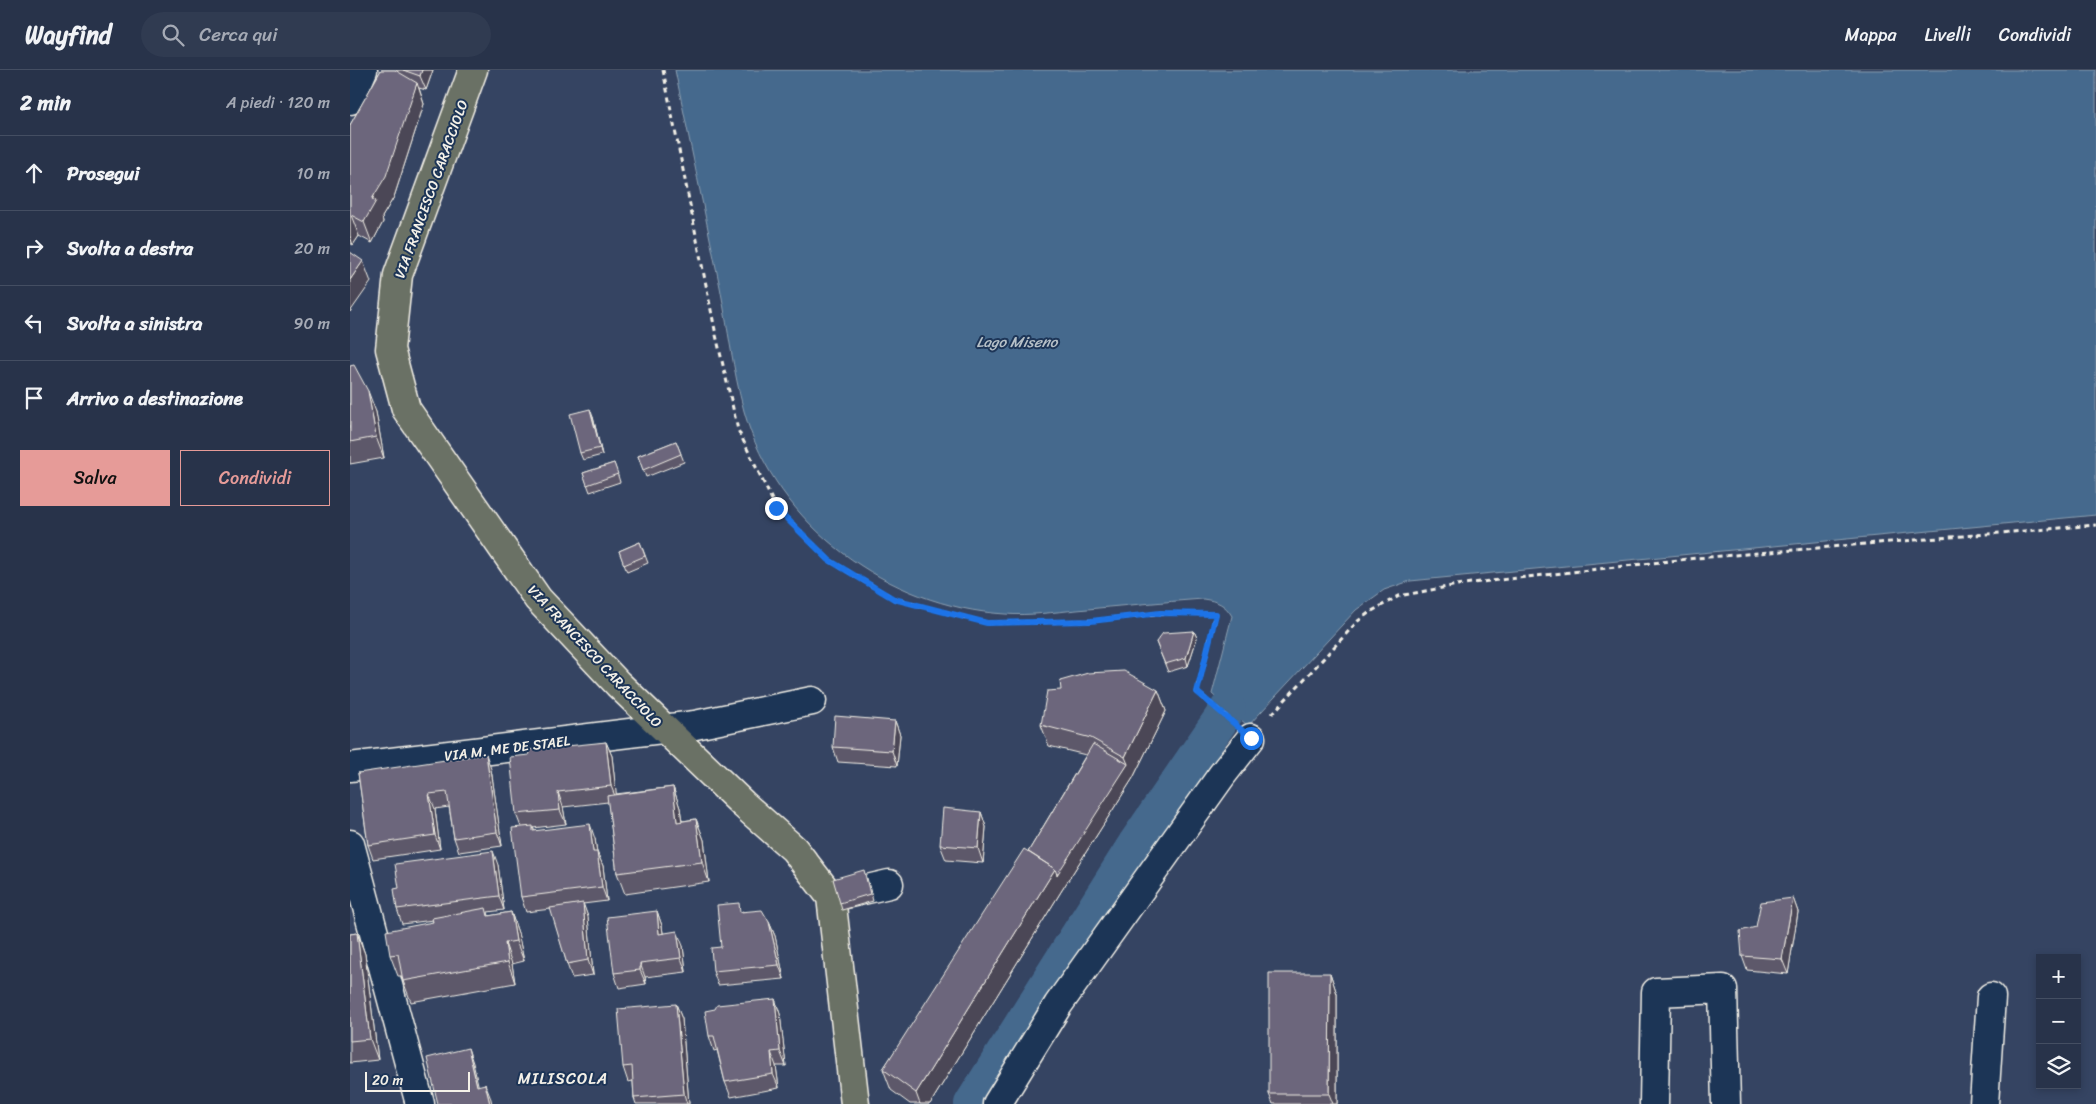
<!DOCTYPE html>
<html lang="it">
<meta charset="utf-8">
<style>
:root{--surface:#28334a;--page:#303b51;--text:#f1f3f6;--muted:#a5aab5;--line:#444e62;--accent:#e69b98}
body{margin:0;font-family:Sriracha,sans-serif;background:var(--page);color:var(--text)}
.controls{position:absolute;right:15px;bottom:15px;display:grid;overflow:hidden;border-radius:0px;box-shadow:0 2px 8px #0003}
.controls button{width:45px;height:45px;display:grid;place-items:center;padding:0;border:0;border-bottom:1px solid var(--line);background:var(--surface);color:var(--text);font:25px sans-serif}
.scale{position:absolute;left:15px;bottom:12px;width:105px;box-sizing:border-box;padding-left:5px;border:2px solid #f4f1e8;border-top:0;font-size:14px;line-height:18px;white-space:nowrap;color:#f4f1e8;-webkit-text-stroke:4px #1d3557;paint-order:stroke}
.stop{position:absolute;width:15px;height:15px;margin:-11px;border:4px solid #1a73e8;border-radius:50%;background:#fff}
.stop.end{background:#1a73e8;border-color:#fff;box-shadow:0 1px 5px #0008}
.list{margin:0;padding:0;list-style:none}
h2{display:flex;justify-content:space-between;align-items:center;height:65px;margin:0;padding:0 20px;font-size:21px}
h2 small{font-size:16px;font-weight:400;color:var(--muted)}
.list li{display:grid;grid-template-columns:32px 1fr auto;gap:15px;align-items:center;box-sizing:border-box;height:75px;padding:0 20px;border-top:1px solid var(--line)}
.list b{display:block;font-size:19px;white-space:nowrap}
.list em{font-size:16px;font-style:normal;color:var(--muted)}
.actions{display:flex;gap:10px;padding:15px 20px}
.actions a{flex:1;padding:11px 0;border:1px solid var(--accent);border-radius:0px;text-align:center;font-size:18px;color:var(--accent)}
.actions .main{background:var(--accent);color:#111}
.icon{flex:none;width:28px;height:28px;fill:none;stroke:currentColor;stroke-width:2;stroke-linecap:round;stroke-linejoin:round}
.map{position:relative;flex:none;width:1746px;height:1034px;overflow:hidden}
header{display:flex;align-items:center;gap:30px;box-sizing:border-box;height:70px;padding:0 25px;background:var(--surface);border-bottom:1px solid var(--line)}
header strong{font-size:24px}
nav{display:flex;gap:28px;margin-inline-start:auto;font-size:18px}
.search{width:350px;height:45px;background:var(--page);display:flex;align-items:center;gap:12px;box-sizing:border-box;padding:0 18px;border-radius:28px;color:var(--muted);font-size:19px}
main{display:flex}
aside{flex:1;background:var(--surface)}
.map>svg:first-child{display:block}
.water{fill:#45698d;stroke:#8b9fb1}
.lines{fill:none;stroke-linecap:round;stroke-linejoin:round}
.canal{stroke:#45698d;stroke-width:36}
.minor-casing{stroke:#f4f1e8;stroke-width:31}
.major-casing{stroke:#f4f1e8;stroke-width:31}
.path{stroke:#f4f1e8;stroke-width:3;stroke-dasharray:5 4;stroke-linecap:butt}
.minor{stroke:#1d3557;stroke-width:28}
.major{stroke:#6b7165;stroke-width:28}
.wall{fill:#5d586a;stroke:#f4f1e8}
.shaded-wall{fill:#4c4756;stroke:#f4f1e8}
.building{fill:#6c667b;stroke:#f4f1e8}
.route{stroke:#1a73e8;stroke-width:6}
.labels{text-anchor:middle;stroke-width:4;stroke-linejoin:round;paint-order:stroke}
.street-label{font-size:14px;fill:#f4f1e8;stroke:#1d3557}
.water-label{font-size:15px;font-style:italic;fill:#b7c1c8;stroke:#1d3557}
.quarter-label{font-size:16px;letter-spacing:1px;fill:#f4f1e8;stroke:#1d3557}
</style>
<header>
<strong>Wayfind</strong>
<div class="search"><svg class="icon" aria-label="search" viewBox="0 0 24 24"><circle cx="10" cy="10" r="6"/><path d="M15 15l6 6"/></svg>Cerca qui</div>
<nav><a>Mappa</a><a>Livelli</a><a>Condividi</a></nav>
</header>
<main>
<aside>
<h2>2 min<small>A piedi · 120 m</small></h2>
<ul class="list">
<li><svg class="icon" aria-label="ahead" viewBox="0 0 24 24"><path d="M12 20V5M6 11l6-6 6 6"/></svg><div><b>Prosegui</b></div><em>10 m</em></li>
<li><svg class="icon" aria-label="right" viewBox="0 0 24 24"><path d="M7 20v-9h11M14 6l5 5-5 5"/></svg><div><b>Svolta a destra</b></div><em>20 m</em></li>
<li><svg class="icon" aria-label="left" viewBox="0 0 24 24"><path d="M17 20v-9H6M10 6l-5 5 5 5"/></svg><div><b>Svolta a sinistra</b></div><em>90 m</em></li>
<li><svg class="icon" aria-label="arrive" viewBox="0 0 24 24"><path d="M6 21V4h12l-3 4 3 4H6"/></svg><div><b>Arrivo a destinazione</b></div></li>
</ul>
<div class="actions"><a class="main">Salva</a><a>Condividi</a></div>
</aside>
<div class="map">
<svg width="1746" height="1034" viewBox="0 0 1746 1034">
<rect width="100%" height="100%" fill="#354462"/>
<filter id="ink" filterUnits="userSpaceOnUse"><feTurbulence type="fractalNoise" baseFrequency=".02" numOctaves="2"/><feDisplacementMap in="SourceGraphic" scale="10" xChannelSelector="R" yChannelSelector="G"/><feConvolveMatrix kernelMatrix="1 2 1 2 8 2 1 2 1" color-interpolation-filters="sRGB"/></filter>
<g filter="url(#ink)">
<path class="water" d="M 325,0 L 1746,0 L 1746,445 L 1060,511 L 1034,520 L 1006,540 L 898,656 L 862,624 L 882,546 C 875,534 867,531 853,529 C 811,532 769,536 727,540 C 704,542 679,546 655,544 C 539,537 426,456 394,341 C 383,300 378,258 370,217 C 355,145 340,72 325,0 Z"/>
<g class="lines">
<path class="canal" d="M 622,1034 L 785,775 L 878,639"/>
<g class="minor-casing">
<path id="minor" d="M 0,30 L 13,0
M 0,697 L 345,655 L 462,631
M 0,774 L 70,1034
M 483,827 L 539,814
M 647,1034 L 708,935 L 872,705 L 901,668
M 1304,1034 L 1306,922 L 1373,919 L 1376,1034
M 1634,1034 L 1641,927"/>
</g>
<g class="major-casing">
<path id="major" d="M 123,0 L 48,205 L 40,279 L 56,339 L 188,529 L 268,614 L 393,734 L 444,779 L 481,827 L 505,1034"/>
</g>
<path class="path" d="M 313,0 L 366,265 L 388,360 L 426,438 L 479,490 L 544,529 L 637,553 L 741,551 L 811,543 L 866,544 L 847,622 L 877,647
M 922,644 L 1008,551 L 1020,542 L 1049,526 L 1113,514 L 1347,488 L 1746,455"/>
<use href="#minor" class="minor"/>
<use href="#major" class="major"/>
</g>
<path class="wall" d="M 31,0 L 83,0 L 76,20 L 69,18 L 74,34 L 44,127 L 32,147 L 33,152 L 22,173 L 9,166 L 3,175 L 0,173 L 0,55 Z
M 0,296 L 26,342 L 34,388 L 0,394 Z
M 243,347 L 252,385 L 233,390 L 230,383 Z
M 326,371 L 334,392 L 296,407 L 288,386 Z
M 264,393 L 270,412 L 240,422 L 233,403 Z
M 290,472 L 298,493 L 277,502 L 269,481 Z
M 844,561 L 847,568 L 838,596 L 818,602 L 806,572 Z
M 808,620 L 816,641 L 783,708 L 712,820 L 580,1034 L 560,1034 L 541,1020 L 533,999 L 678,782 L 736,685 L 699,676 L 691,655 Z
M 545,651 L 550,665 L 547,696 L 488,692 L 483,677 Z
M 256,672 L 262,686 L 266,724 L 323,717 L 330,738 L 332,751 L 346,749 L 354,770 L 359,812 L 275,824 L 267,803 L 258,732 L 213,737 L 216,754 L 183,758 L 185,761 L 245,769 L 247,782 L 253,796 L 257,831 L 233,834 L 238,847 L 243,905 L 222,908 L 217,894 L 201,839 L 176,842 L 171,827 L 171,757 L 166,744 L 179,685 Z
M 141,699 L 152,776 L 109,782 L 104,768 L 99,737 L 85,739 L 90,779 L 23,789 L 18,775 L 8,703 Z
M 631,742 L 636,757 L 633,793 L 596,790 L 590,775 Z
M 148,795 L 154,840 L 138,842 L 139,846 L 161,842 L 168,863 L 174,891 L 162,894 L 165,913 L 61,932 L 53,911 L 52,906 L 48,906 L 40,885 L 83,852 L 83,850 L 52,854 L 47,839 L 49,818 Z
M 517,808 L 523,831 L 492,840 L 490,833 Z
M 1443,828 L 1448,842 L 1438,904 L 1397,900 L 1392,886 L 1406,857 Z
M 307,841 L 312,856 L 313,863 L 333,876 L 336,902 L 295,907 L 296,914 L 269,918 L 264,903 Z
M 392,841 L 419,852 L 425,866 L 434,909 L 368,915 L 363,901 L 371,877 Z
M 7,863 L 15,884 L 28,990 L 0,993 L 0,864 Z
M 980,903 L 987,924 L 987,1034 L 923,1034 L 919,1024 Z
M 425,929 L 430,944 L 436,996 L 426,996 L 429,1018 L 381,1027 L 375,1012 L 367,980 L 364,981 L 359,966 Z
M 326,934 L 332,949 L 339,1034 L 286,1034 L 284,1028 L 283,1011 L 278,1012 L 273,997 Z"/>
<path class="shaded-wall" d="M 72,0 L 83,0 L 76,20 L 70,6 Z
M 67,13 L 74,34 L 44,127 L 32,147 L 33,152 L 22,173 L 14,152 Z
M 1,145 L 9,166 L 3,175 L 0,166 L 0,146 Z
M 13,191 L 21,212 L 0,242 L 0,210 Z
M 18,321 L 26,342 L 34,388 L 26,367 Z
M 240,339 L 243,347 L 252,385 L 250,378 Z
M 844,561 L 847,568 L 838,596 L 836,588 Z
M 808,620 L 816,641 L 783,708 L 712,820 L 580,1034 L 570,1034 L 566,1023 L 705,799 L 778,694 L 775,687 Z
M 545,651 L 550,665 L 547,696 L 542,681 Z
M 256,672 L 262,686 L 267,731 L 261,716 Z
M 136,684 L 141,699 L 152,776 L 147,762 Z
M 323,717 L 330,738 L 335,773 L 327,752 Z
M 208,722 L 213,737 L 216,754 L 210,740 Z
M 79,724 L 85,739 L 90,779 L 85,765 Z
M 631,742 L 636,757 L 633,793 L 628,778 Z
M 346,749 L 354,770 L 359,812 L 352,792 Z
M 240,754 L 245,769 L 249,797 L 243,782 Z
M 143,781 L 148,795 L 154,840 L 149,826 Z
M 247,782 L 253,796 L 257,831 L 252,817 Z
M 1443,828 L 1448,842 L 1438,904 L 1432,889 Z
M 233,833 L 238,847 L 243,905 L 238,890 Z
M 307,841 L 312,856 L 315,878 L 309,864 Z
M 161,842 L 168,863 L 174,891 L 166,871 Z
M 419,852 L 425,866 L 434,909 L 429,895 Z
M 327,861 L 333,876 L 336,902 L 331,888 Z
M 7,863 L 15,884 L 28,990 L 20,969 Z
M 155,873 L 162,894 L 165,913 L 158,892 Z
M 290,893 L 295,907 L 296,914 L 290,900 Z
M 980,903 L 987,924 L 987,1034 L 983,1034 L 979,1024 Z
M 425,929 L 430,944 L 436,996 L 430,981 Z
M 326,934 L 332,949 L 339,1034 L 337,1034 L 334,1024 Z
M 118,978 L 123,993 L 132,1031 L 127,1016 Z
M 421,982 L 426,996 L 429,1018 L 423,1004 Z
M 135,1014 L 141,1029 L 142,1034 L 140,1034 Z"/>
<path class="building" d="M 31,0 L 45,0 L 67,13 L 36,106 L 22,129 L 26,131 L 14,152 L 1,145 L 0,146 L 0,55 Z
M 53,0 L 72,0 L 70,6 Z
M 0,182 L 13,191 L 0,210 Z
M 4,295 L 18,321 L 26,367 L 0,372 L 0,296 Z
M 240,339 L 250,378 L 230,383 L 220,344 Z
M 326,371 L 331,384 L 293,400 L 288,386 Z
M 264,393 L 268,404 L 237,415 L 233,403 Z
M 290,472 L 295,486 L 274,495 L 269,481 Z
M 844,561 L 836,588 L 815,594 L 806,572 L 813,563 Z
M 774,601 L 808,620 L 775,687 L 741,668 L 691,655 L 697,621 L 711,620 L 710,611 L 738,603 Z
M 485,646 L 545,651 L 542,681 L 483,677 Z
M 256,672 L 261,716 L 208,722 L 210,740 L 166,744 L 160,687 L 179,685 L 178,680 Z
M 743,674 L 778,694 L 707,805 L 705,799 L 678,782 Z
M 136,684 L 147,762 L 104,768 L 97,722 L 79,724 L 85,765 L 18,775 L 8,703 Z
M 323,717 L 327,752 L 346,749 L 352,792 L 267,803 L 257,726 Z
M 593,738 L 631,742 L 628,778 L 590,775 Z
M 240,754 L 243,782 L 247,782 L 252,817 L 171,827 L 162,758 L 183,756 L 183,761 Z
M 674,779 L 705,799 L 566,1023 L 533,999 Z
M 143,781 L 149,826 L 47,839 L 44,819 L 49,818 L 45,794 Z
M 514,800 L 520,824 L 490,833 L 483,809 Z
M 1443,828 L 1432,889 L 1392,886 L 1390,861 L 1406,857 L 1411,832 Z
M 233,833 L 238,890 L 217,894 L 200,838 Z
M 389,833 L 390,842 L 412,840 L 419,852 L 429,895 L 363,901 L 361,878 L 371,877 L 367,835 Z
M 136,838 L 138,846 L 161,842 L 166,871 L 155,873 L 158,892 L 53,911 L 48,884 L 40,885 L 36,861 L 83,852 L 82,848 Z
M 307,841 L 309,864 L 327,861 L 331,888 L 290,893 L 290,900 L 264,903 L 257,847 Z
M 7,863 L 20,969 L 0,971 L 0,864 Z
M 919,903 L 980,903 L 979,1024 L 919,1024 Z
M 425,929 L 430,981 L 421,982 L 423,1004 L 375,1012 L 364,966 L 359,966 L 355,941 L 365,939 L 367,935 Z
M 326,934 L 334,1024 L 284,1028 L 282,996 L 273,997 L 268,939 Z
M 118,978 L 127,1016 L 135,1014 L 140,1034 L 88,1034 L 77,988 Z"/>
</g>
<g class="lines" filter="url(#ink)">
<path class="route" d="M 426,438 L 479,490 L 544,529 L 637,553 L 741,551 L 810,543 L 866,544 L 847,622 L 901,668"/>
</g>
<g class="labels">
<g class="street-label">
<text transform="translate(81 119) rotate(-70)" y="5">VIA FRANCESCO CARACCIOLO</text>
<text transform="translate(245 586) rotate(47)" y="5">VIA FRANCESCO CARACCIOLO</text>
<text transform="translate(157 678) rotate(-7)" y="5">VIA M. ME DE STAEL</text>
</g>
<g class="water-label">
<text x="667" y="277">Lago Miseno</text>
</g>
<g class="quarter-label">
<text x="213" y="1014">MILISCOLA</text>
</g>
</g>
</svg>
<div class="controls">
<button>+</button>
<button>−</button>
<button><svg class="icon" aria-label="layers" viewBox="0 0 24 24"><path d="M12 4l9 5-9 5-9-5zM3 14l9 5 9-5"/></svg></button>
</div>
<div class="scale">20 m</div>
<div class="stop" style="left:901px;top:668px"></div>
<div class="stop end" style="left:426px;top:438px"></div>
</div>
</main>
